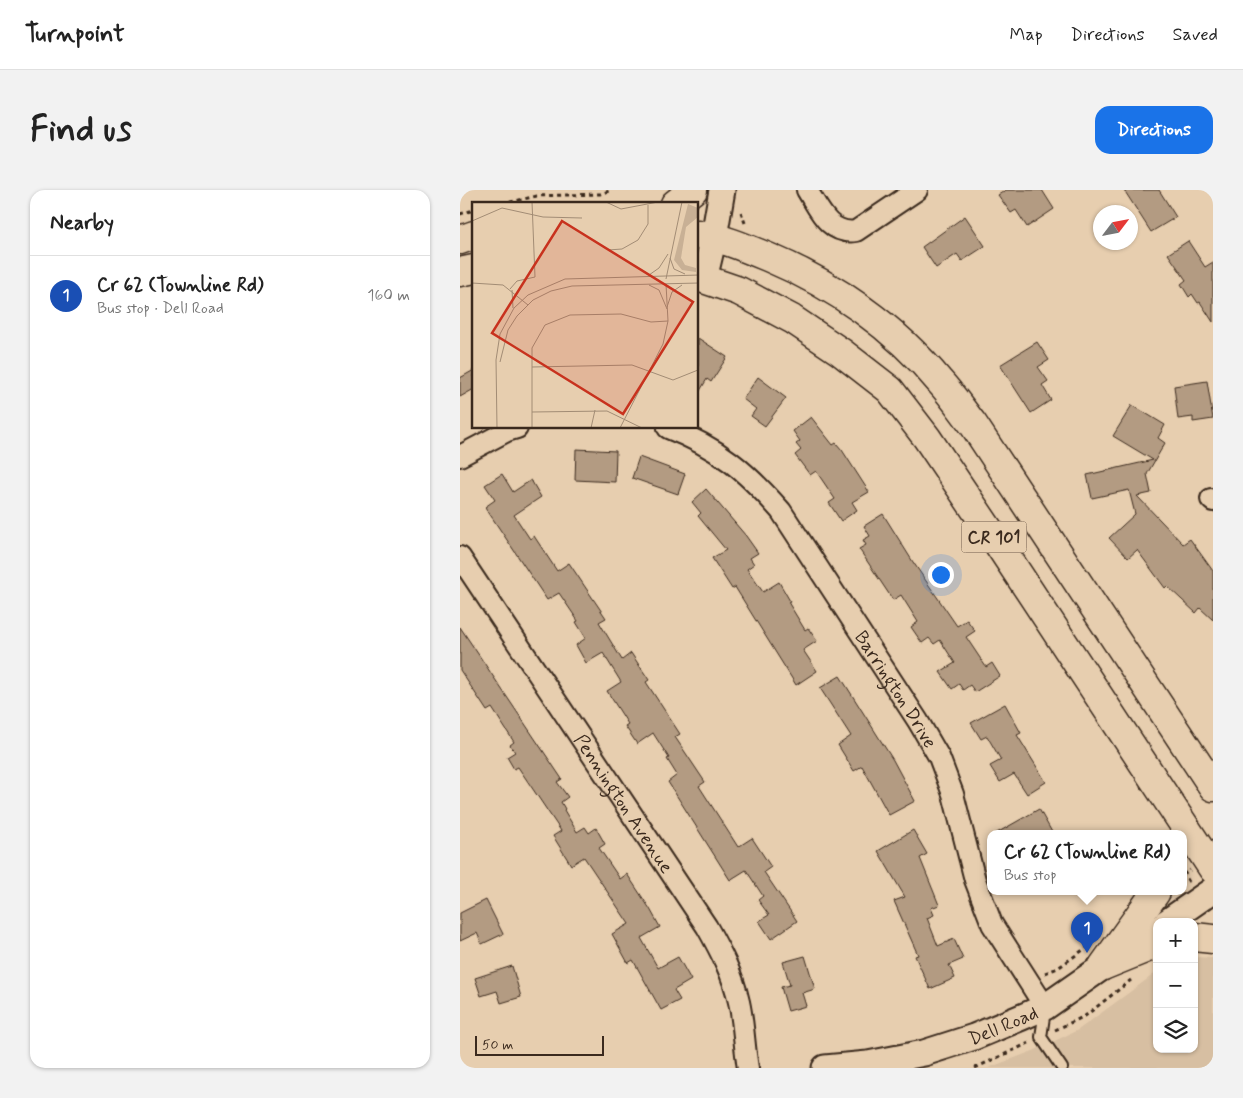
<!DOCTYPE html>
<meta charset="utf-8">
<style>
:root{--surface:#fff;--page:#f2f2f2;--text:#222;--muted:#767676;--line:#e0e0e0;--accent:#1a73e8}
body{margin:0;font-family:Mynerve,sans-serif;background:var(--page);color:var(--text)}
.controls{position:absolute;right:15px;bottom:15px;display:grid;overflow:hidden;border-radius:10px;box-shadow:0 1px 4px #0004}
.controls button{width:45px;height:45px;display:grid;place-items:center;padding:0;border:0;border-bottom:1px solid var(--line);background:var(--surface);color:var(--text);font:25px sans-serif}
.compass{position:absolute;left:633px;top:15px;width:45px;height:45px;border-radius:50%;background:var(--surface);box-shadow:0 1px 4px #0004;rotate:58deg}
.scale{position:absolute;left:15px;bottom:12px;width:129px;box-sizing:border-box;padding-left:5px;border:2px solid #3b2a1e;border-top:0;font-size:14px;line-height:18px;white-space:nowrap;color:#3b2a1e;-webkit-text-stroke:4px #e7ceaf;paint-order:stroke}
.you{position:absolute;left:480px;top:384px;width:18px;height:18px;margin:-12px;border:4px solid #fff;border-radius:50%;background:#1a73e8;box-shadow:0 0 0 8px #1a73e833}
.badge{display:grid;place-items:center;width:32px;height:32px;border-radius:50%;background:var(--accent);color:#fff;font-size:16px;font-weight:700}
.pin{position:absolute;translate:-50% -41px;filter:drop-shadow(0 1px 2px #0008)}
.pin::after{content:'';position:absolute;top:26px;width:18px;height:15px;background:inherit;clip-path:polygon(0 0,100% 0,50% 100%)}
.popup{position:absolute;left:527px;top:640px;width:200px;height:65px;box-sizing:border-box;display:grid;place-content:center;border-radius:10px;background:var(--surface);filter:drop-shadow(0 1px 4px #0005);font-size:16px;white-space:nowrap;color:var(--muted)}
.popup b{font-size:19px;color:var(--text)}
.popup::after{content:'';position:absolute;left:50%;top:100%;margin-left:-10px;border:10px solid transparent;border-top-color:var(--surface)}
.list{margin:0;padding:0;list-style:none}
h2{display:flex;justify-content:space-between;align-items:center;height:65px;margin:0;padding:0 20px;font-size:21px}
h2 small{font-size:16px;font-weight:400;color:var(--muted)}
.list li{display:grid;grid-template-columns:32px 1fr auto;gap:15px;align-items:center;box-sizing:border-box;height:80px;padding:0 20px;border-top:1px solid var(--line)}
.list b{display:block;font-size:19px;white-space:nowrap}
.list p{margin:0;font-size:16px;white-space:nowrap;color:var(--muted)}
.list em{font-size:16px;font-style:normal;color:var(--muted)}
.icon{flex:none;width:28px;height:28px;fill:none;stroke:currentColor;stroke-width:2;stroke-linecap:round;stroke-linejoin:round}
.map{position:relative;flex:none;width:753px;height:878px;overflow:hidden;border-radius:15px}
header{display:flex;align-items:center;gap:30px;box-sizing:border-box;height:70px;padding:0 25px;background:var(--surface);border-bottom:1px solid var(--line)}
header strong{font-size:24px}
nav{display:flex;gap:28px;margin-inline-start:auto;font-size:18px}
.intro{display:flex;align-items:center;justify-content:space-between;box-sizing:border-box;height:120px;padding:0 30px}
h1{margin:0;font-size:35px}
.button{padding:12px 22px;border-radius:15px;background:var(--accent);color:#fff;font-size:18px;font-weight:700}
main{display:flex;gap:30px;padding:0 30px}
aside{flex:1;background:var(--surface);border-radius:15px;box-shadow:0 1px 4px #0004}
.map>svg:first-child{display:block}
.built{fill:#d7bfa2}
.building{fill:#b39b82;stroke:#3b2a1e}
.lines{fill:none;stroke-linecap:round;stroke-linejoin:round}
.service-casing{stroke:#3b2a1e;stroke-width:14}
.minor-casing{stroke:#3b2a1e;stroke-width:24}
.tertiary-casing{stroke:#3b2a1e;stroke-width:29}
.primary-casing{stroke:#3b2a1e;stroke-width:31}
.path{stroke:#3b2a1e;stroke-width:3;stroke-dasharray:4 4;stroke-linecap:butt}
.service{stroke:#e7ceaf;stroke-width:10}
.minor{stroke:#e7ceaf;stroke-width:20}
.tertiary{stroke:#e7ceaf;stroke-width:25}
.primary{stroke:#e7ceaf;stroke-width:28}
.labels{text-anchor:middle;stroke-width:4.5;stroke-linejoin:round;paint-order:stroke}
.shield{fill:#e7ceaf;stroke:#6f5b4a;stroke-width:1}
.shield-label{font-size:18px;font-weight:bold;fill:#3b2a1e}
.street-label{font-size:19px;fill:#3b2a1e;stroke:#e7ceaf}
.inset-road{fill:none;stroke:#a28c75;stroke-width:1}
.view{fill:#c8321e;fill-opacity:0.15;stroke:#c8321e;stroke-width:2.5}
.inset-edge{fill:none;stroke:#3b2a1e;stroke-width:2.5}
</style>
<header>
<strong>Turnpoint</strong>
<nav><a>Map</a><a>Directions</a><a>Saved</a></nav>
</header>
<div class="intro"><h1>Find us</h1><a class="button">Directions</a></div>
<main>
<aside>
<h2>Nearby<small></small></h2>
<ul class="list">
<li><span class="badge" style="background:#1a4fb4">1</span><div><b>Cr 62 (Townline Rd)</b><p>Bus stop · Dell Road</p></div><em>160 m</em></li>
</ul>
</aside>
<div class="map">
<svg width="753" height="878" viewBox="0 0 753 878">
<rect width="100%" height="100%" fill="#e7ceaf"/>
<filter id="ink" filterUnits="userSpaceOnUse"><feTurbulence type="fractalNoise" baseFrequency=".02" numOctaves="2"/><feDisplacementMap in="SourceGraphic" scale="10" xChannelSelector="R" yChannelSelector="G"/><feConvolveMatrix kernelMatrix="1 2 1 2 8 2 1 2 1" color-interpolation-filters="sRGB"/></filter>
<g filter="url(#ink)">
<path class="built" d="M 734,767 L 753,768 L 753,878 L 528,878 L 573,861 L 618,840 L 697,782 L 697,859 L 734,859 Z"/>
<path class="building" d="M 546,0 L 582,0 L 594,19 L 567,37 L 556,20 L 551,23 L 538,5 Z
M 664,0 L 699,0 L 716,27 L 691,42 Z
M 505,26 L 525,56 L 502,71 L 497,64 L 476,78 L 462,57 Z
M 728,51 L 745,77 L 753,72 L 753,132 L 740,112 L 738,113 L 732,104 L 729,107 L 721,94 L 726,90 L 708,64 Z
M 238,148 L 267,167 L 251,192 L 247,189 L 238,204 Z
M 577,152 L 589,170 L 578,177 L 588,191 L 582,195 L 591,210 L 571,223 L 540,175 Z
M 14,180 L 14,199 L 0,207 L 0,188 Z
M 298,187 L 326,208 L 305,236 L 291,226 L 296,219 L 283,209 Z
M 747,191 L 753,229 L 733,232 L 733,227 L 718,229 L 714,196 Z
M 672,215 L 705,235 L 698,248 L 705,253 L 687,284 L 691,303 L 677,306 L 723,354 L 730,349 L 753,381 L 753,430 L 740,418 L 736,423 L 707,396 L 705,398 L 677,360 L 668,368 L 649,348 L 675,324 L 669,300 L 632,308 L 627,285 L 693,270 L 653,246 Z
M 351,227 L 373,255 L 376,253 L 382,260 L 409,302 L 392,312 L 397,320 L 381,331 L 369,313 L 375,309 L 356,281 L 350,285 L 335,265 L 341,260 L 336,254 L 340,251 L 333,241 Z
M 116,259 L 156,261 L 155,292 L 115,290 Z
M 179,267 L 225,284 L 218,304 L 172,288 Z
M 42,284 L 53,302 L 71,290 L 81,307 L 54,325 L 70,349 L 74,346 L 97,381 L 109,373 L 146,428 L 139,432 L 162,470 L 171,463 L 189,490 L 186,492 L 220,544 L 215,547 L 245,592 L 239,596 L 278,657 L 292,648 L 311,677 L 304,682 L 337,731 L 311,749 L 299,731 L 309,725 L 298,710 L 303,706 L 286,680 L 270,690 L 208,592 L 217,585 L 207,569 L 209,568 L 193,543 L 177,554 L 165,536 L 168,534 L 147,501 L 161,492 L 143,463 L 126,473 L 116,455 L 126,448 L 116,432 L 118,431 L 99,403 L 87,410 L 25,317 L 35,310 L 25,295 Z
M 246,299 L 286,346 L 298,363 L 290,368 L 294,374 L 287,379 L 303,402 L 319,392 L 330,411 L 328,412 L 345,440 L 348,438 L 357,451 L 343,460 L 357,481 L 336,495 L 275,397 L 272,399 L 252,368 L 266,360 L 238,326 L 241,323 L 232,312 Z
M 423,324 L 453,372 L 497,436 L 507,430 L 515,441 L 506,447 L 526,477 L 532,473 L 540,486 L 515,502 L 510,495 L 503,500 L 499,494 L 492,499 L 480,482 L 495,473 L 480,450 L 474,454 L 469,448 L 462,453 L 451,437 L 458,432 L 441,405 L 433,410 L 399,359 L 406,355 L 403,350 L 410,346 L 404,336 Z
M 0,437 L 102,589 L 97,592 L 108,607 L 101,612 L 105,619 L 104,620 L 117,642 L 125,637 L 129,643 L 136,638 L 145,654 L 139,658 L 160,689 L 167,684 L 190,719 L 200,737 L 181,748 L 198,778 L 218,767 L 231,790 L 214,800 L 220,810 L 201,820 L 173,770 L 168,773 L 152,744 L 169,734 L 124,667 L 111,675 L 93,646 L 101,641 L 58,577 L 54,579 L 47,567 L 55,562 L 50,555 L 54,552 L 32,518 L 27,521 L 0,480 Z
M 380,486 L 433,570 L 455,611 L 429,625 L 402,576 L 394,581 L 378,555 L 391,546 L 360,498 Z
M 545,514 L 561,543 L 557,545 L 586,592 L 567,604 L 554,584 L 540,592 L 530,576 L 541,570 L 527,546 L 521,549 L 511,533 Z
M 579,619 L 593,644 L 535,644 Z
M 453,640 L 467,664 L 460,668 L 479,715 L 471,718 L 474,725 L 467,728 L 478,756 L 494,749 L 503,769 L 489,775 L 495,788 L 470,799 L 455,766 L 458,765 L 434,711 L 445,707 L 418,661 Z
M 26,710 L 43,744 L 22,754 L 17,743 L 0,751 L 0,723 Z
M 345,766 L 355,799 L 342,803 L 346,816 L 328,821 L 321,797 L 330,795 L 323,772 Z
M 52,776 L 61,807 L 41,813 L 37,801 L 21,806 L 15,788 Z"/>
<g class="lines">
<g class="service-casing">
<path id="service" d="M 585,820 L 581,847 L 602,878"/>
</g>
<g class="minor-casing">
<g id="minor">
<path d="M 347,0 C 359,19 369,45 396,41 L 457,0"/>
<path id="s1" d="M 208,238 C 259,258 285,280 321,321 L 458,531 L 479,567 L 493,604 L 515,690 L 532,734 L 585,817"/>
<path d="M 0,266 L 47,241 L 57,238"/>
<path d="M 751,309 L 753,311"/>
<path id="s2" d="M 0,367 L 247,737 C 261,762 273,785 279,812 C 284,834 284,856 288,878"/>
</g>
</g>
<g class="tertiary-casing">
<g id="tertiary">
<path d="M 244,89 L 254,47 L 262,0"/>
<path d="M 707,732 L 753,700"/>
<path id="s3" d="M 365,878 L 408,874 L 464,863 L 514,847 L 562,827 L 585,817 L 697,739"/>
</g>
</g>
<g class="primary-casing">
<path id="primary" d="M 215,14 L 233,0
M 238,44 C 263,48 286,58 310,68 C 374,95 435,137 480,192 C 492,205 502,220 513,234 L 753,597
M 0,50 L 14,45
M 0,82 L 14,79
M 238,87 L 279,101 L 332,129 L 381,162 L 430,200 L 467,248 L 535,349 L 753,679
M 734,747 L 753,749
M 643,776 L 696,702
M 643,776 L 697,754"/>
</g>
<path class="path" d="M 42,14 L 77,6 L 140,4 L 152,0
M 281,22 L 285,33
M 0,24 L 14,20
M 729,692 L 724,684 L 730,680
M 585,783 L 598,778 L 630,755
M 595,840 L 625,826 L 671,790
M 515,878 L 569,853"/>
<use href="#service" class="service"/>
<use href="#minor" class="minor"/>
<use href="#tertiary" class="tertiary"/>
<use href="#primary" class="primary"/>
</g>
</g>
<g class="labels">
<rect class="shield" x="501.5" y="331.5" width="65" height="31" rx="4"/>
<g class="shield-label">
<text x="534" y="353">CR 101</text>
</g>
<g class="street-label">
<text dy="7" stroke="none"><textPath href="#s1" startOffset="354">Barrington Drive</textPath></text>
<text dy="7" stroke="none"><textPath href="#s2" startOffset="296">Pennington Avenue</textPath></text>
<text dy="7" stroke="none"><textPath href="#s3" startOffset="184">Dell Road</textPath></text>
</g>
</g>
<g transform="translate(12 12)">
<rect width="226" height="226" fill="#e7ceaf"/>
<path d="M 216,2 L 226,6 L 226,15 L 214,25 L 209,56 L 213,63 L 224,66 L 224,70 L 210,68 L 202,58 Z" fill="#c8b095"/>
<path class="inset-road" d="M 134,0 L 149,7 L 186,0M 0,19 L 30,6 L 71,15 L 110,16M 136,48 L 150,47 L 166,38 L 176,22 L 176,3M 198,56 L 202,67 L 213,72M 177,73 L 187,66 L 196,52M 194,77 L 210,0M 0,81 L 31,83 L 56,103M 177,83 L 187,88 L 195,107M 38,87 L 45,79 L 63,75 L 60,0M 40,88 L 41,106M 195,105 L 200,90 L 210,83M 28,160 L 36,128 L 45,114 L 61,98 L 79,89 L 100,84 L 227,81M 60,165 L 160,163 L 201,178 L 226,168M 60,210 L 135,209 L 170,226M 25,226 L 24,158 L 28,132 L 42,106 L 56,93 L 93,77 L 227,73M 60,226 L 60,146 L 73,123 L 98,113 L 149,112 L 179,120 L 196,119M 119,226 L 123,208M 148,226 L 191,142 L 196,119 L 194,82"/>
<path class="view" d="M 90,19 L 221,100 L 151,212 L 20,131 Z"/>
<rect width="226" height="226" class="inset-edge"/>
</g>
</svg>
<div class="controls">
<button>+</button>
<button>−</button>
<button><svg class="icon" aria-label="layers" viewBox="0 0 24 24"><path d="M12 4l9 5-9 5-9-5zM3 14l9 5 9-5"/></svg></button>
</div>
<svg class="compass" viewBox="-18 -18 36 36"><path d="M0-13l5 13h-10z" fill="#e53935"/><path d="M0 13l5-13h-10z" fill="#767676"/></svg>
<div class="scale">50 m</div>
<div class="you"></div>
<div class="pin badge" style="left:627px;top:763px;background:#1a4fb4">1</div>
<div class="popup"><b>Cr 62 (Townline Rd)</b>Bus stop</div>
</div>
</main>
